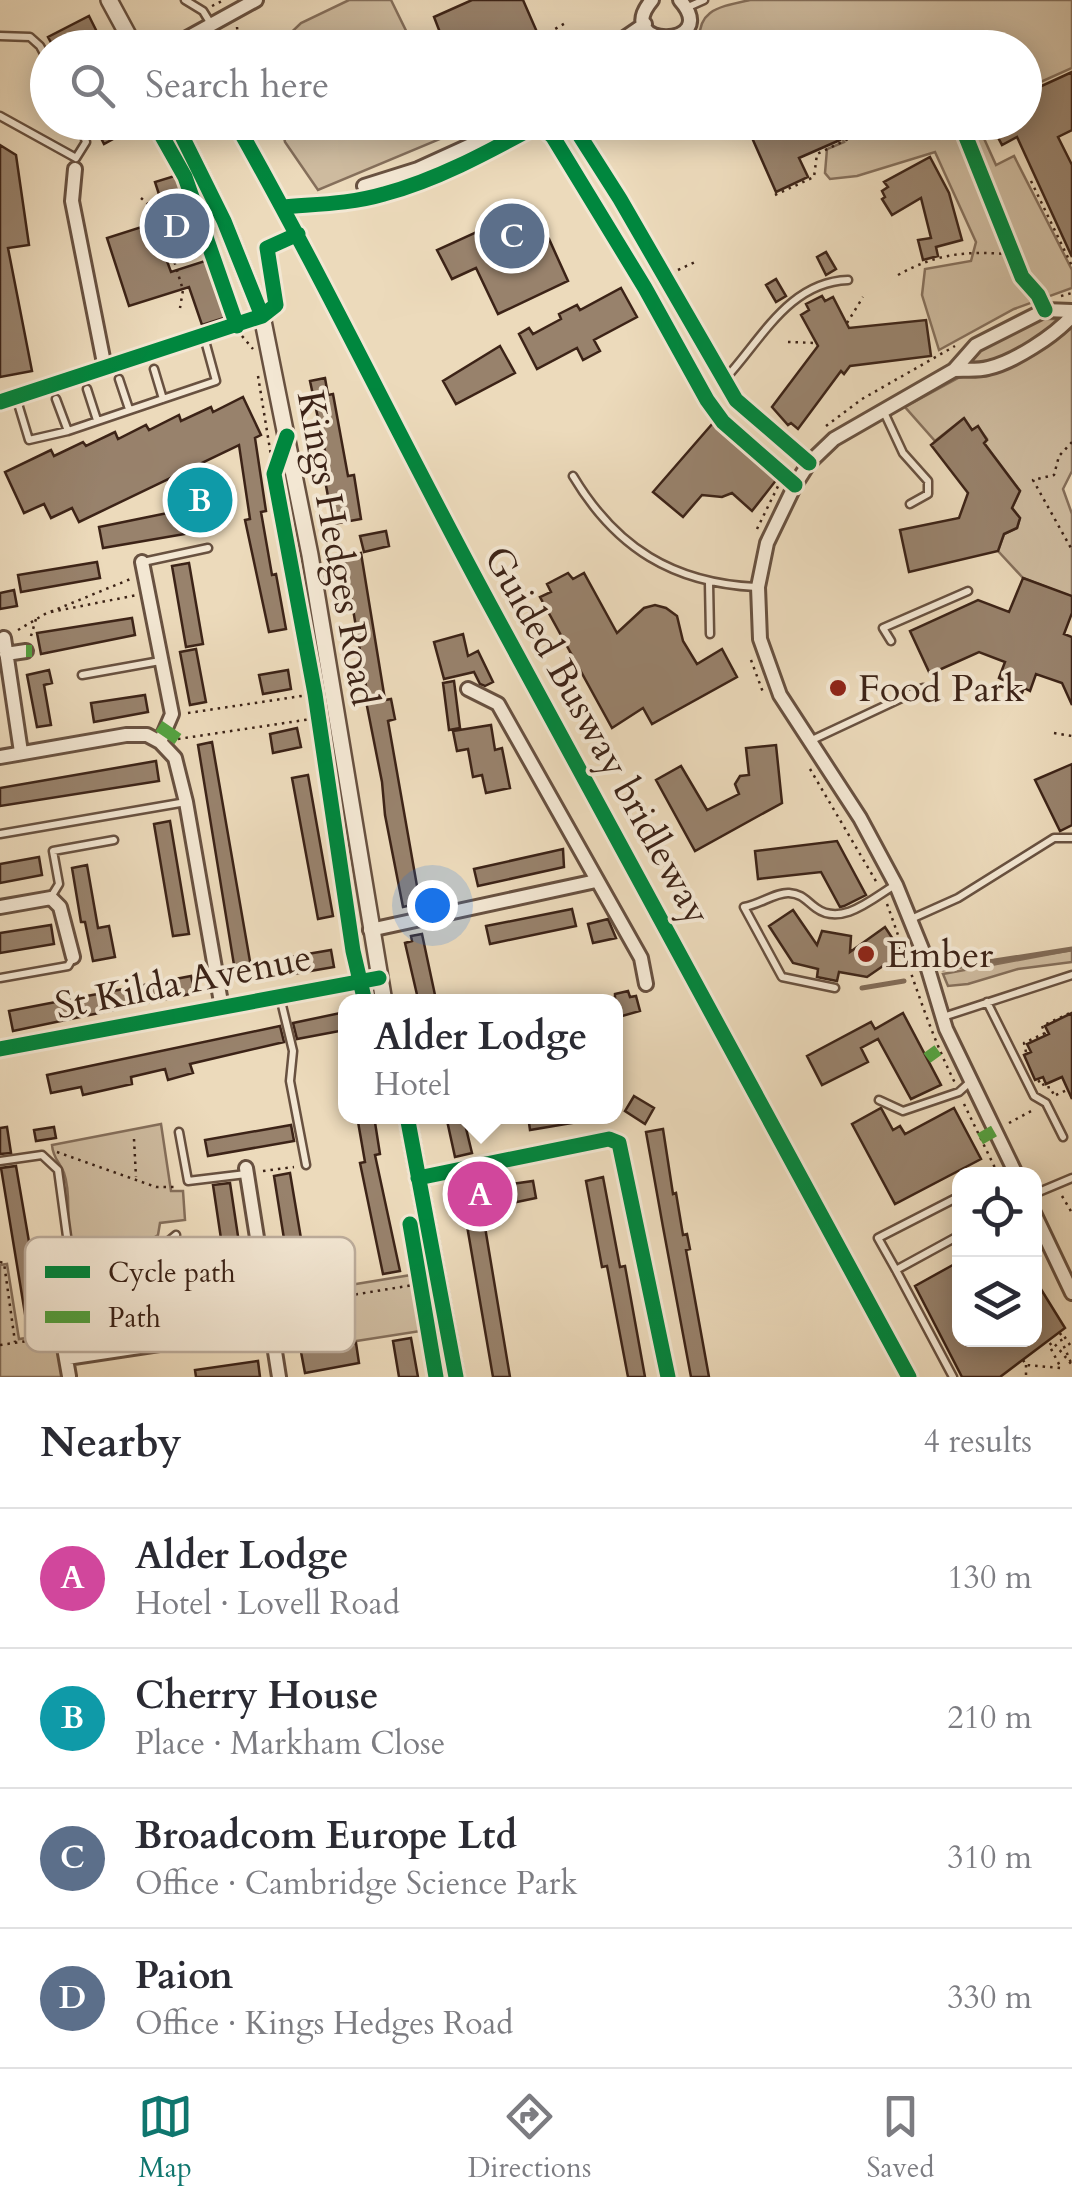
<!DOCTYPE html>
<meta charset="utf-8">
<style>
:root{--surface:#fff;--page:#f2f2f3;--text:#2b2b33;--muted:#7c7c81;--line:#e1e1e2;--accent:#0f766e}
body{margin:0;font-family:Cardo,serif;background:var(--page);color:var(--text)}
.controls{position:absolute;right:30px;bottom:30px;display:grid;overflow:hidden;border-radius:20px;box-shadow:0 5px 25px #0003}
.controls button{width:90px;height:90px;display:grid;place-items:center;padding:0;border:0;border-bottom:2px solid var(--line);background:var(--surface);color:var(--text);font:50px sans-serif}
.you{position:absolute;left:432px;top:905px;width:35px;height:35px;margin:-25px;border:8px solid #fff;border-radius:50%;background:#1a73e8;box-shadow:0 0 0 15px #1a73e833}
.badge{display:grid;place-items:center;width:65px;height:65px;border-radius:50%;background:var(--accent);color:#fff;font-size:32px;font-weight:700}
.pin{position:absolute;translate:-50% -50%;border:5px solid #fff;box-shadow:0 2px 10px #0006}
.popup{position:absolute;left:338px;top:994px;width:285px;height:130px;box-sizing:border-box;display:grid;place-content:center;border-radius:20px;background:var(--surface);filter:drop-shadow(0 2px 8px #0005);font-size:32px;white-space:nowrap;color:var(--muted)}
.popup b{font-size:38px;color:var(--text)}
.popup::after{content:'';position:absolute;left:50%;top:100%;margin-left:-20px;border:20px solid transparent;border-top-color:var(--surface)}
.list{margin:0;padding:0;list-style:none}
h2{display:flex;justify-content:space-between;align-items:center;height:130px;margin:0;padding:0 40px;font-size:42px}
h2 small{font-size:32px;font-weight:400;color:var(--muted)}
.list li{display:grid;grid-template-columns:65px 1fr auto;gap:30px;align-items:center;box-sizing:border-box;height:140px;padding:0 40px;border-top:2px solid var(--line)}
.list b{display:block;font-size:38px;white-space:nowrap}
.list p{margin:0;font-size:32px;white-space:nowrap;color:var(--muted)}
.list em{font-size:32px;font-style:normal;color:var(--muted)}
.icon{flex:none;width:55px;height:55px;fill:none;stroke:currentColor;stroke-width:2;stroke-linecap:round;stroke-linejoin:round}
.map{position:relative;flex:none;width:1072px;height:1377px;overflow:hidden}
.search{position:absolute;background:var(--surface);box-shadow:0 5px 25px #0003;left:30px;right:30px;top:30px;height:110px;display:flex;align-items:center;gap:25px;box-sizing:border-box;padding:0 35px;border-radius:55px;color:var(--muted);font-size:38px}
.sheet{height:690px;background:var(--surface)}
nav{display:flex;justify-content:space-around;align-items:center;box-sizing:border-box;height:140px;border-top:2px solid var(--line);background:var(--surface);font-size:28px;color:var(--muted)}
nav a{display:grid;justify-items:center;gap:5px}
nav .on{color:var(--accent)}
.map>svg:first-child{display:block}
.green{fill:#cebb9f;stroke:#856f5b;stroke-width:2.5}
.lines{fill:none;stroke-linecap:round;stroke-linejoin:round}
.stream{stroke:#826c58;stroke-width:5}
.building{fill:#98826c;stroke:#3c2317;stroke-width:2.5}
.service-casing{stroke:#685140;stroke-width:11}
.minor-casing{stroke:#685140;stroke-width:18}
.tertiary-casing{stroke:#685140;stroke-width:20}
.path{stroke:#3c2317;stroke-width:2.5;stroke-dasharray:2.5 5;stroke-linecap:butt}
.service{stroke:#f3e7d3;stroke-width:6}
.minor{stroke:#f3e7d3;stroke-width:12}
.tertiary{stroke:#f3e7d3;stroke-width:15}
.quiet{stroke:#54a240;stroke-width:12;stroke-dasharray:25 12;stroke-linecap:butt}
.cycleway-casing{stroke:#f3e7d3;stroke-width:21}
.cycleway{stroke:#00873e;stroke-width:15}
.poi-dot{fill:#8f2418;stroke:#f3e7d3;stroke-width:4}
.labels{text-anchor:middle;stroke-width:8;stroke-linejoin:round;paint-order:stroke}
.street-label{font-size:38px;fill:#3c2317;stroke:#f3e7d3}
.poi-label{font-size:38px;fill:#3c2317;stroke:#f3e7d3;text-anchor:start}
.key{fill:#f3e7d3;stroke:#bcac9b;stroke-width:2.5}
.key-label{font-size:28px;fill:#3c2317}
</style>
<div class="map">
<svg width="1072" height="1377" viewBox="0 0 1072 1377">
<rect width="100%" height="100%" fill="#ecdabb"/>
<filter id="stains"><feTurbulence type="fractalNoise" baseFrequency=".002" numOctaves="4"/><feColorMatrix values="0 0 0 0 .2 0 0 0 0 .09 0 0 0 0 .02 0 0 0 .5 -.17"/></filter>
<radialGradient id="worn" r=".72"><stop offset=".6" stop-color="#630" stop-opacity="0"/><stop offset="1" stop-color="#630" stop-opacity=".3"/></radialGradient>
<path class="green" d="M 349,0 L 391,0 L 414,47 L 276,47 L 301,23 Z
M 750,0 L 1072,0 L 1072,68 L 1025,89 L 1024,48 L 802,47 L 795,33 L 762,47 L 700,47 C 695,10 718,7 750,0 Z
M 281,123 L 446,123 L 452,134 L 318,190 L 285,142 Z
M 835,123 L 977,123 L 996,165 L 1014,156 L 1072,270 L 1072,288 L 1014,309 L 939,350 L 922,295 L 925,269 L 971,261 L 976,242 L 935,152 L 857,176 L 830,179 L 825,173 L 827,149 L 844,142 Z
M 1040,319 L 1062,319 C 1037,340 1003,362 970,363 L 983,348 Z
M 1072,328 L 1072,471 L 1063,489 L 1072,514 L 1072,597 L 1023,578 L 998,551 L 1004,534 L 1017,528 L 1020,518 L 1012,508 L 1020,491 L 984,443 L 987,439 L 978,427 L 972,430 L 963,419 L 935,441 L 905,407 L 960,377 L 986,374 Z
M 1072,950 L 1072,962 L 1018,969 L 968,984 L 948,986 L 943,974 Z
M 161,1124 L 171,1191 L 183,1191 L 185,1220 L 160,1223 L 158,1235 C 144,1245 129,1247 113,1249 C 47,1257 78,1213 64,1173 C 60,1162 53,1159 52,1145 Z
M 7,1264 L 19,1339 L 55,1334 L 64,1377 L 0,1377 L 0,1265 Z
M 417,1274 L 427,1330 L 305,1349 L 295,1294 Z"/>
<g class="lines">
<path class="stream" d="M 943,969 L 1072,949
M 862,988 L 904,981"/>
</g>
<path class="building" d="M 472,0 L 523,0 L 537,32 L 520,39 L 522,48 L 446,48 L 434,17 Z
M 89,16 L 105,48 L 54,48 L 48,37 Z
M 1072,72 L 1072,130 L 1058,137 L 1072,165 L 1072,257 L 1017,137 L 1002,145 L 990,122 L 1024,122 L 1024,94 Z
M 93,122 L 144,122 L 104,144 Z
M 745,122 L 833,122 L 840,140 L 799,158 L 808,177 L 776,192 Z
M 0,145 L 16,155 L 29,245 L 8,248 L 32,371 L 0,377 Z
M 930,157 L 949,193 L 962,240 L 936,247 L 938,256 L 923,260 L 918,240 L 931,238 L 921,198 L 892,215 L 882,199 L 885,197 L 882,191 L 888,187 L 884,182 Z
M 181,174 L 199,231 L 160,242 L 171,272 L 208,260 L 227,317 L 202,325 L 189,287 L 129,306 L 107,238 L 167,219 L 155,182 Z
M 523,211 L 529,223 L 535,220 L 549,239 L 568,281 L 498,314 L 476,268 L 452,279 L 437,250 Z
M 826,252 L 836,269 L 826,275 L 817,257 Z
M 776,279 L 786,296 L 776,302 L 766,285 Z
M 621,288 L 637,317 L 594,340 L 600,351 L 583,360 L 577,348 L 537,369 L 519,334 L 529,328 L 533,334 L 561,319 L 559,314 L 577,305 L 580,310 Z
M 822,296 L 825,301 L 833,297 L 849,328 L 926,320 L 931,356 L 850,366 L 844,374 L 841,371 L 798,429 L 791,423 L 788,425 L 772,407 L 818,346 L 801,315 L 809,310 L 806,304 Z
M 500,346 L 515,373 L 456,404 L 443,381 Z
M 325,378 L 328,395 L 333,394 L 348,476 L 354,475 L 361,519 L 333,524 L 325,480 L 331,479 L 310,381 Z
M 243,397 L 261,435 L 255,438 L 266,511 L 261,512 L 272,575 L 276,574 L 286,629 L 269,632 L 245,520 L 250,519 L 239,445 L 79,522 L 72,508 L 51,518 L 44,504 L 24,513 L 5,472 L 51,450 L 54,456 L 83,442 L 86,446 L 115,432 L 118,439 L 146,425 L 149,430 L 179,415 L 181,421 L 211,407 L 213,412 Z
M 964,418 L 972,430 L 978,426 L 987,440 L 984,443 L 1020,491 L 1012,508 L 1020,518 L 1017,528 L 1004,534 L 998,551 L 909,572 L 900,530 L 959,518 L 968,493 L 931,445 Z
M 713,423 L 777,479 L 752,511 L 732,493 L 722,497 L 702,495 L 683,517 L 653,492 Z
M 206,483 L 211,516 L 206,517 L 208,530 L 103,548 L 99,527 L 192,508 L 188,486 Z
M 386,531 L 389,546 L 364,552 L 360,536 Z
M 361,553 L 385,700 L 391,699 L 395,719 L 388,721 L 420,903 L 403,907 L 385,815 L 382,782 L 363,686 L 366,686 L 344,556 Z
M 97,562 L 100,578 L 21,592 L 18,575 Z
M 189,563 L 203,644 L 186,647 L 172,566 Z
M 568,573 L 573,579 L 584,573 L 617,633 L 644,608 L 655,605 L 666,608 L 677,616 L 683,641 L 697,664 L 722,649 L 737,677 L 652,724 L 643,708 L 612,728 L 540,597 L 551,592 L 547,584 Z
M 1023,578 L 1072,596 L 1072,613 L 1064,634 L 1072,637 L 1072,705 L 1062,683 L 1036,674 L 1030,691 L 1024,688 L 1022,693 L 1003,686 L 1005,681 L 999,678 L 1005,662 L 979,652 L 930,674 L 910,631 L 978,600 L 1009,612 Z
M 14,590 L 17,606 L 0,609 L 0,593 Z
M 132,618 L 135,635 L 41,654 L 37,633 Z
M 463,634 L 468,656 L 478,651 L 493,682 L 485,686 L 480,684 L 474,672 L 444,679 L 434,642 Z
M 196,649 L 206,702 L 190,705 L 180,652 Z
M 49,670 L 52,683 L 44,685 L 51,725 L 37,727 L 27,675 Z
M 288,670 L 291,689 L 263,694 L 259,675 Z
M 454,681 L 460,728 L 449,730 L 443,683 Z
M 145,695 L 148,712 L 94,722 L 91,703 Z
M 491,725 L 495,750 L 502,748 L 510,788 L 486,793 L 482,775 L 473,777 L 468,749 L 457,751 L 453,731 Z
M 297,728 L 301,747 L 273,753 L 270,734 Z
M 212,742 L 251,967 L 235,971 L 198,745 Z
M 776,745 L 782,803 L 695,851 L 656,780 L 681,766 L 707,810 L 739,794 L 735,784 L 740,776 L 749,775 L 746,748 Z
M 156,761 L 159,781 L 0,806 L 0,788 Z
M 1072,764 L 1072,825 L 1060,831 L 1035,780 Z
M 308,775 L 333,916 L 318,919 L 292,778 Z
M 170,821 L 189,934 L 173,936 L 154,824 Z
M 837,841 L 866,895 L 844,906 L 840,907 L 821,872 L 758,879 L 755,851 Z
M 563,849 L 564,867 L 478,886 L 474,869 Z
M 39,857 L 42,875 L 0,883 L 0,864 Z
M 87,865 L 98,928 L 109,926 L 115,957 L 93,961 L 85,922 L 81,922 L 72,868 Z
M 572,909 L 576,926 L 490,944 L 486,926 Z
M 793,910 L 817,945 L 822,931 L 851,936 L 850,952 L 885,927 L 902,953 L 867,977 L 839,972 L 837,981 L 817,977 L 818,969 L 793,963 L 769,926 Z
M 608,919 L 616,938 L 593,943 L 588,924 Z
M 51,925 L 54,944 L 0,953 L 0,933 Z
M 422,934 L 435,995 L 418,999 L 405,943 L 412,941 L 411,936 Z
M 331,950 L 334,967 L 281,976 L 278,959 Z
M 191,976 L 195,993 L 13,1031 L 9,1011 Z
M 628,991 L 630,997 L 636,996 L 640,1011 L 615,1018 L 615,994 Z
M 345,1012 L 345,1030 L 297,1039 L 293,1023 Z
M 903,1013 L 941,1085 L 911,1099 L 878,1039 L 861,1048 L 868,1062 L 822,1085 L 807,1056 L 871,1022 L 875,1029 Z
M 1072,1013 L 1072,1099 L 1062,1077 L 1046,1084 L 1043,1077 L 1035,1080 L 1024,1055 L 1031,1052 L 1027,1044 L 1049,1034 L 1045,1026 Z
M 280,1026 L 284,1042 L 190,1064 L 193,1073 L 168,1080 L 165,1069 L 131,1077 L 132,1084 L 83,1095 L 81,1087 L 51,1093 L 47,1075 Z
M 634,1096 L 654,1108 L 645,1124 L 625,1111 Z
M 954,1108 L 981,1159 L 895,1204 L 852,1124 L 881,1108 L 893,1130 L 900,1126 L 905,1134 Z
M 357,1116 L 374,1116 L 380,1154 L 375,1155 L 400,1271 L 383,1274 L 360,1163 L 365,1162 Z
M 446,1116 L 463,1116 L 472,1153 L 455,1157 Z
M 528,1116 L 571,1116 L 572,1123 L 530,1130 Z
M 291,1125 L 294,1141 L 208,1156 L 205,1140 Z
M 7,1127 L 11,1153 L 0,1154 L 0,1128 Z
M 54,1127 L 56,1138 L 36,1141 L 34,1130 Z
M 663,1129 L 673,1194 L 676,1193 L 683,1235 L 687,1234 L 690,1249 L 686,1250 L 709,1377 L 691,1377 L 663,1227 L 646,1132 Z
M 16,1166 L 44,1329 L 28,1332 L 1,1168 Z
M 290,1173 L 309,1286 L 292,1289 L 274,1176 Z
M 603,1177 L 620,1267 L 625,1266 L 645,1377 L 628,1377 L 607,1266 L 602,1267 L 586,1181 Z
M 481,1180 L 482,1188 L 533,1181 L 536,1198 L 512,1203 L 511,1197 L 481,1203 L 510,1377 L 493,1377 L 460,1185 Z
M 230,1183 L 247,1296 L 230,1299 L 213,1185 Z
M 960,1261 L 960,1340 L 1034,1340 L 1034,1278 L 1065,1328 L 1000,1377 L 962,1377 L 915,1286 Z
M 194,1284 L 197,1302 L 78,1321 L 75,1304 Z
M 411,1338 L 418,1377 L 399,1377 L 393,1341 Z
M 356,1343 L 359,1363 L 305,1373 L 301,1352 Z
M 258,1361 L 260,1377 L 196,1377 L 195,1370 Z"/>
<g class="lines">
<g class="service-casing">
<path id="service" d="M 185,0 L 203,11 L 211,24
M 686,8 L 704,0
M 0,36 L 30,37 L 40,46 L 48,61
M 0,116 L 76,158
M 721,122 L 724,130
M 76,158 L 86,142 L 79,122
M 154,369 L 163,399
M 119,379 L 129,409
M 725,379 C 762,339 789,282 848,280
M 87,389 L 97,420
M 16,397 L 29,440 L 68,431 L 216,381 L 204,337
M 56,399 L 68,431
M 883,410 L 903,453 L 928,481 L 928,494 L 910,504
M 573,476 C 616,548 673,583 756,587
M 143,562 L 208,548
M 709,583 L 710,634
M 891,641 L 883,628 L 968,591
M 82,675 L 160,661
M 812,740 L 923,688
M 0,834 L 186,802
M 51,897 L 59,884 L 53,851 L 114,840
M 911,919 L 958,898 L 1054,838 L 1072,838
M 0,978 L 68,966 L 72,959
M 835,988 L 782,977 L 744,907 C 759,905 776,892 789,893 C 803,894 806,901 816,908 C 842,927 873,898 895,885
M 280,997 L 293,1051 L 290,1081 L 306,1165
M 987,1002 L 1034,1096 L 1046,1103 L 1063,1137
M 943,1017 L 1072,975
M 879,1100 L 903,1111 L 959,1092 L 970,1082
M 179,1132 L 188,1181 L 246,1174
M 0,1161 L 42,1155 L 58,1170 L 69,1251 L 80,1259 L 164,1245 L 176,1235
M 1034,1194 L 1072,1178
M 960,1196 L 878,1238 L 896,1270 L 960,1235
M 896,1270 L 953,1377"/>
</g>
<g class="minor-casing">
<path id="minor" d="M 652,0 C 610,50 723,49 680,0
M 169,48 L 256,0
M 610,48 L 645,24
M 571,122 L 620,199 L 736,400 L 809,463
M 75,169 L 72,201 L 105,368
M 364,186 L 418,169 L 521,122
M 954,370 C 965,369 977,371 988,368 C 1014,362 1054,336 1072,316
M 0,402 L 262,316
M 142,562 L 172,714 L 160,742
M 4,638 L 21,752
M 6,654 L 26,651
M 468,689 L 498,704 L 641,958 L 646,984
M 0,757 L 126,735 L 147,735 L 160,742 L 175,758 L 186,802 L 222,1008
M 0,907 L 51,898 L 60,907 L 73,957
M 370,930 L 596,881
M 0,1049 L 379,978
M 246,1168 L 279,1377
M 1016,1174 L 946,1029 L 922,949 L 896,885 L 860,818 L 780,695 L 760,639 L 758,587 L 767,543 L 795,485 L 809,463 L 834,439 L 954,370 L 976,345 L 1045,310 L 1072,311
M 418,1178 L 609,1139 L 619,1143 L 668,1377
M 1034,1213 L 1072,1293
M 63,1342 L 69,1376
M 67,1358 L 292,1324"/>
</g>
<g class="tertiary-casing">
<path id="tertiary" d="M 109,0 L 135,48
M 175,122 L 224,221 L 262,316 L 310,555 L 384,1002
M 407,1116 L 456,1377"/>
</g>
<path class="path" d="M 212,6 L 224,0
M 237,27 L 239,48
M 523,48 L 567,22
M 243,122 L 244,137
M 1031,181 L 1072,266
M 775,195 L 814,177 L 817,154 L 884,122
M 141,198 L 160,215 L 183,290 L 180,308
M 678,270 L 695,262
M 898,275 C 937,253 970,250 1014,255
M 645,288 L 653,283
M 1061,296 L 1072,293
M 847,323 L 863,297
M 242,336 L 253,349
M 788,342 L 816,343
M 258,376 L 274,474
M 826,426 L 862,399 L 955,346
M 1072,442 L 1059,456 L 1054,475 L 1033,480 L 1072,550
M 757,529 L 782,478
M 51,612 L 137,595
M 18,630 L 45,614 L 133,578
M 31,636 L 36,619
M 751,660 L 764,695
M 188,713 L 315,694
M 1054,733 L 1072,736
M 178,739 L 318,718
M 810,769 L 877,883
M 887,904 C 909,964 926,1025 955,1083
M 1026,1052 L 1024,1043 L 1045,1033 L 1042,1026 L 1072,1012
M 1038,1082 L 1041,1080 L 1045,1088 L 1050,1087 L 1054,1095
M 1056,1095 L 1067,1090
M 964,1104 L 998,1174
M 1009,1123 L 1033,1110
M 134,1139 L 136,1177
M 57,1152 L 156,1187 L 178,1187
M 263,1171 L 294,1167
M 1062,1196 L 1072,1213
M 0,1262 L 4,1263 L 15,1342
M 296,1313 L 298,1304 L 425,1283
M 0,1345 L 49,1338
M 1023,1360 L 1026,1365 L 1061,1368 L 1049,1345 L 1053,1342 L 1072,1365 L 1059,1335 L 1062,1333 L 1072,1348
M 1026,1365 L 1026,1377"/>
<use href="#service" class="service"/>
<use href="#minor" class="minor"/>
<use href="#tertiary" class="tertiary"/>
<path class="quiet" d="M 26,651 L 32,651
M 159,726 L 178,739
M 927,1058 L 938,1050
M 980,1139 L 994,1131"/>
<g class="cycleway-casing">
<path id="cycleway" d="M 154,122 L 185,177 L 237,326
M 175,122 L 224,221 L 262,316
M 235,122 C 325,281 403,445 490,605 C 629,863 771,1119 909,1377
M 571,122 L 620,199 L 736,400 L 809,463
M 960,122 L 1022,277 L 1038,295 L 1045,310
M 282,207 C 316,204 350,204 384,194 C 437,180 488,152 536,126 L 544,129 L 553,137 L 645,288 L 707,400 L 723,422 L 795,485
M 0,402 L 262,316 L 276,305 L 267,248 L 298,234
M 287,436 L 274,474 L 315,694 L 353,951 L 365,1002
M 0,1049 L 379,978
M 407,1116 L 456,1377
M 418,1178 L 609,1139 L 619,1143 L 668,1377
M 410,1224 L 436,1377"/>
</g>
<use href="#cycleway" class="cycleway"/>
</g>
<g class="poi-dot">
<circle cx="838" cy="688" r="10"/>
<circle cx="866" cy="954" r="10"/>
</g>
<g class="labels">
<g class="street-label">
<text transform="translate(338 548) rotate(80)" y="13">Kings Hedges Road</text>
<text transform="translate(598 735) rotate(61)" y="13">Guided Busway bridleway</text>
<text transform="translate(183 981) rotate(-11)" y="13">St Kilda Avenue</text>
</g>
<g class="poi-label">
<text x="858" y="701">Food Park</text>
<text x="886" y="967">Ember</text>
</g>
</g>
<rect x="25" y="1237" width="330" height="115" rx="15" class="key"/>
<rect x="45" y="1266" width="45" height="12" fill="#00873e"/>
<rect x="45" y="1311" width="45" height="12" fill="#54a240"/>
<g class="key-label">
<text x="108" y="1282">Cycle path</text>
<text x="108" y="1327">Path</text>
</g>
<rect width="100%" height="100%" filter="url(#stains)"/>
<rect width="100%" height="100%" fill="url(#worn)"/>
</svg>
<div class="controls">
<button><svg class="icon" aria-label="locate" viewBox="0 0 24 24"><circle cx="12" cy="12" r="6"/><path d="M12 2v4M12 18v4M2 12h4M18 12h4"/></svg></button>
<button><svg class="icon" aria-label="layers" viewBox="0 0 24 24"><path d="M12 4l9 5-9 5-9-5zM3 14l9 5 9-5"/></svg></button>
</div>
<div class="you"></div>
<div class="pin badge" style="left:480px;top:1194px;background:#d1479c">A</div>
<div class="popup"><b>Alder Lodge</b>Hotel</div>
<div class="pin badge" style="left:200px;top:500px;background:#0f9aa8">B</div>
<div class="pin badge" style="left:512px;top:236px;background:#5c6f8a">C</div>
<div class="pin badge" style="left:177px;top:226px;background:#5c6f8a">D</div>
<div class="search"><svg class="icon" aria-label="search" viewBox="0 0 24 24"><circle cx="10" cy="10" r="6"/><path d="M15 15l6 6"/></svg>Search here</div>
</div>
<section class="sheet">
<h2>Nearby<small>4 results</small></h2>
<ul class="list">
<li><span class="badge" style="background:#d1479c">A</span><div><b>Alder Lodge</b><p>Hotel · Lovell Road</p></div><em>130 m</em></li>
<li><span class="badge" style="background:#0f9aa8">B</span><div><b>Cherry House</b><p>Place · Markham Close</p></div><em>210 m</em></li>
<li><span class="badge" style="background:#5c6f8a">C</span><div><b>Broadcom Europe Ltd</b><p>Office · Cambridge Science Park</p></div><em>310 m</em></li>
<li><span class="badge" style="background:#5c6f8a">D</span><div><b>Paion</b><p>Office · Kings Hedges Road</p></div><em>330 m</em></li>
</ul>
</section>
<nav>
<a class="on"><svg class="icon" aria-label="map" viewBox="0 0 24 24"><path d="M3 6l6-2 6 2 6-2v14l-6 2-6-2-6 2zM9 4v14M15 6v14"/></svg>Map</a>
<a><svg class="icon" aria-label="directions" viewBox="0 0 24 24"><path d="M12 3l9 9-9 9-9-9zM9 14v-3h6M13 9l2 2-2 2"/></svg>Directions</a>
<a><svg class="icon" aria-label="saved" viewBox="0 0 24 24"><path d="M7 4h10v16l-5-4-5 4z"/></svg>Saved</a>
</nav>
